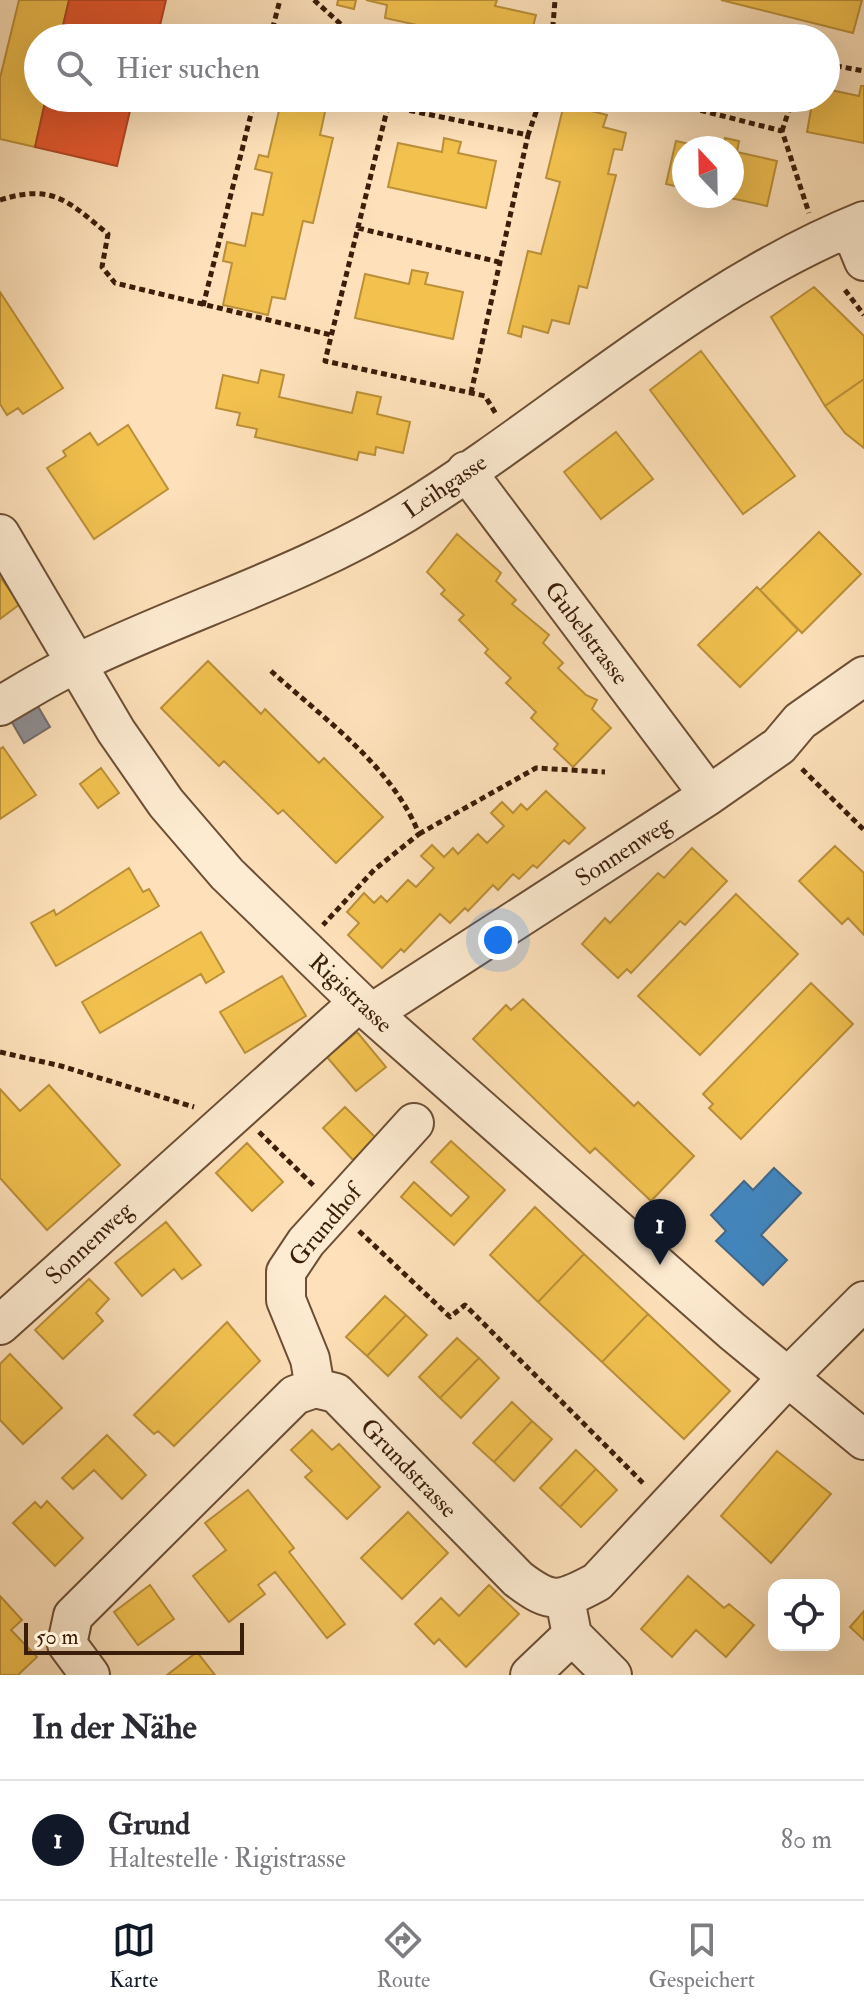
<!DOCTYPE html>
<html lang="de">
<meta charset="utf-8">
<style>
:root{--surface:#fff;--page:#f7f7f7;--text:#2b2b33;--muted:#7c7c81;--line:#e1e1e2;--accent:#111827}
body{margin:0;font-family:"IM FELL Double Pica",serif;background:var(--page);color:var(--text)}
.controls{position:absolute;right:24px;bottom:24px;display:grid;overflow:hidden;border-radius:16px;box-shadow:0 8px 32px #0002}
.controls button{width:72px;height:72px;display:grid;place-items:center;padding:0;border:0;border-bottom:2px solid var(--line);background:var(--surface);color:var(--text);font:40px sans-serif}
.compass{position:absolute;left:672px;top:136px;width:72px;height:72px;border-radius:50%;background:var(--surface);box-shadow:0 8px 32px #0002;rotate:338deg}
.scale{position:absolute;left:24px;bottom:20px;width:220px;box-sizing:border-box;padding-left:8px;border:4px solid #3b1e09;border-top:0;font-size:22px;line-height:28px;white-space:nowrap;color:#3b1e09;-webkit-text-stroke:6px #feecd2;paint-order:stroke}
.you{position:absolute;left:498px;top:940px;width:28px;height:28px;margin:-20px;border:6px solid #fff;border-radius:50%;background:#1a73e8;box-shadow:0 0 0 12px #1a73e833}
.badge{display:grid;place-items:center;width:52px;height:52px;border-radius:50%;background:var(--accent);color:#fff;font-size:26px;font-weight:700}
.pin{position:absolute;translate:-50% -66px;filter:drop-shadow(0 2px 4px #0008)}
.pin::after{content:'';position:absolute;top:42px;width:28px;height:24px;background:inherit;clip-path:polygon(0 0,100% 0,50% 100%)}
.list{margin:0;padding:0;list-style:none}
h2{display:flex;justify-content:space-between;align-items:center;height:104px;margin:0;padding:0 32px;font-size:34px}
h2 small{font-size:26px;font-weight:400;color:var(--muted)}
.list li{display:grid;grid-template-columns:52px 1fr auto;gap:24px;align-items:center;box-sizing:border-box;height:120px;padding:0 32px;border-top:2px solid var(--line)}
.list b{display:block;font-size:30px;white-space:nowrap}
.list p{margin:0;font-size:26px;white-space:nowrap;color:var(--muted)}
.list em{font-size:26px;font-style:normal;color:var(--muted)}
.icon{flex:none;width:44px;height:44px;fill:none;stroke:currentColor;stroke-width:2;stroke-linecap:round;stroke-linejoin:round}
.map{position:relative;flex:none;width:864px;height:1675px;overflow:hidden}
.search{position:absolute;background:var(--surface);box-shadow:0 8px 32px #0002;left:24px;right:24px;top:24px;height:88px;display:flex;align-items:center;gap:20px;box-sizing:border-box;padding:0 28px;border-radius:44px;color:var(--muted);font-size:30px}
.sheet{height:224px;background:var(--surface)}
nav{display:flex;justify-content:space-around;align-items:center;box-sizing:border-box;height:112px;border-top:2px solid var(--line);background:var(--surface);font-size:22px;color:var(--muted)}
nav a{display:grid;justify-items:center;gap:4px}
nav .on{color:var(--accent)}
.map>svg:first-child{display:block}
.homes{fill:#f2c14e;stroke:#bb9039;stroke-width:2}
.shops{fill:#e4572e;stroke:#b14623;stroke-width:2}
.schools{fill:#3f88c5;stroke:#3e688d;stroke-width:2}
.industry{fill:#8d8d92;stroke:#746c69;stroke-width:2}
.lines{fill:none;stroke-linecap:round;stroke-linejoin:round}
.minor-casing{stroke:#6c4f35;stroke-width:42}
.path{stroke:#3b1e09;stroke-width:5;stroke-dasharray:6 4;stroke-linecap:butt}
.minor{stroke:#feecd2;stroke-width:38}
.labels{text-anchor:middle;stroke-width:8;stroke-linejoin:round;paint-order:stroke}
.street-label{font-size:24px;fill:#3b1e09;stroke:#feecd2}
</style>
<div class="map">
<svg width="864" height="1675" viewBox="0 0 864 1675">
<rect width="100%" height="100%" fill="#fee1ba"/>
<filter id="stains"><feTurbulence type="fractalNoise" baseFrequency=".0025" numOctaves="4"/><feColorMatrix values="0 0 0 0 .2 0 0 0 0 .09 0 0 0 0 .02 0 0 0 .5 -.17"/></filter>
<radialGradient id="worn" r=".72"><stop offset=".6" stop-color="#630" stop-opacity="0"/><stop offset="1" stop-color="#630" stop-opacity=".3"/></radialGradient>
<path class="homes" d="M 19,0 L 69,0 L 60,38 L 38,38 L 38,98 L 46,98 L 35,147 L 0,139 L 0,78 Z
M 338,0 L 356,0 L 354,9 L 337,5 Z
M 366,0 L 497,0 L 495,6 L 536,15 L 530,38 L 438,38 L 440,30 L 385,18 L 387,5 Z
M 721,0 L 862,0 L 853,33 Z
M 288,31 L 319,38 L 286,38 Z
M 861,86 L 864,86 L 864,143 L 807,132 L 813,98 L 826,98 L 826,89 L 859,96 Z
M 282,98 L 328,98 L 320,135 L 333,138 L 313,223 L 303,221 L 285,299 L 272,297 L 268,315 L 223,305 L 232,263 L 223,261 L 227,242 L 245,246 L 252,213 L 263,215 L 272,173 L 255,169 L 259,155 L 268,157 Z
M 564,104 L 607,115 L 603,127 L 626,133 L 622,150 L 614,149 L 608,174 L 616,175 L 587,288 L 579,286 L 569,324 L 552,320 L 548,333 L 523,326 L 521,337 L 508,333 L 528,251 L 541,254 L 560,182 L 546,178 Z
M 444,138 L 461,142 L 458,153 L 496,161 L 486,208 L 388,187 L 398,143 L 442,152 Z
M 725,138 L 739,141 L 737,152 L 777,161 L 767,206 L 721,196 L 732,196 L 732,148 L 723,148 Z
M 676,141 L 708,148 L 684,148 L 684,188 L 666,184 Z
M 412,270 L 428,273 L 425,284 L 463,292 L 453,339 L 355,318 L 365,274 L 409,284 Z
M 814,287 L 864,336 L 864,379 L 825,406 L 771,317 Z
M 0,292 L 63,388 L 23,414 L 18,408 L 7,415 L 0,404 Z
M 701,351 L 795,476 L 743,514 L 650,390 Z
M 261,370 L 284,375 L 279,397 L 352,413 L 357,392 L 381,397 L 377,414 L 410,422 L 403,453 L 376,447 L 375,455 L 359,452 L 357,460 L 255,437 L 257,429 L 237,425 L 240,413 L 216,408 L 223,375 L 258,383 Z
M 864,379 L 864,448 L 845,433 L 825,406 Z
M 128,425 L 168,489 L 94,539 L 47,468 L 66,456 L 63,451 L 90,433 L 98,445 Z
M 616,432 L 653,479 L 601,519 L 564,472 Z
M 819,532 L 861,574 L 802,633 L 760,590 Z
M 457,534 L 501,573 L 496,581 L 516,600 L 512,604 L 549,635 L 543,643 L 563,663 L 558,668 L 586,695 L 597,700 L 592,709 L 611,728 L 573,767 L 554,749 L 558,744 L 531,718 L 536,712 L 506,683 L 511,678 L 485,653 L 488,649 L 459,620 L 464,615 L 441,594 L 445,590 L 427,572 Z
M 0,577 L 20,604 L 0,619 Z
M 757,587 L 798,630 L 740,687 L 698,645 Z
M 208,661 L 261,714 L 265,709 L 319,763 L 324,758 L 383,817 L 336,863 L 283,810 L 278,814 L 224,761 L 219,766 L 161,708 Z
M 3,747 L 36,795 L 0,819 L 0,749 Z
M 101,768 L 119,793 L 98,808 L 80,784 Z
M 546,791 L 585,828 L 569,844 L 564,840 L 537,868 L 533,865 L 519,879 L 513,874 L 498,890 L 493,885 L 468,911 L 465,908 L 450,923 L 440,914 L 404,952 L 401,949 L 382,968 L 348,935 L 359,923 L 347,912 L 364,893 L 374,903 L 381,896 L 387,902 L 408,880 L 416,887 L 434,868 L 421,856 L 432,845 L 444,857 L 453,848 L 458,854 L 478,834 L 487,843 L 504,826 L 491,813 L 502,802 L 513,813 L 521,804 L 527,810 Z
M 835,846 L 864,873 L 864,935 L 848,918 L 842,924 L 799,881 Z
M 692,848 L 727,881 L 685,925 L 680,921 L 631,973 L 627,969 L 618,978 L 582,944 L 605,918 L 610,923 L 658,873 L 664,878 Z
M 129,868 L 143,892 L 149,889 L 159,906 L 56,966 L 31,923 L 54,910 L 56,915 Z
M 736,894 L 798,954 L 700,1055 L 638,996 Z
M 201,932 L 224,972 L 206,983 L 201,974 L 100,1033 L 82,1002 Z
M 282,976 L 306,1016 L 245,1053 L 220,1012 Z
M 811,983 L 853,1024 L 741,1139 L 709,1108 L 713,1104 L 703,1094 Z
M 523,999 L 634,1106 L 638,1102 L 694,1156 L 651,1201 L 595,1148 L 590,1153 L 473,1039 L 506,1005 L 511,1010 Z
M 357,1032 L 386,1067 L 356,1091 L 327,1057 Z
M 49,1085 L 120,1165 L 47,1230 L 0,1178 L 0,1089 L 20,1111 Z
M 345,1107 L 376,1138 L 353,1160 L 323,1128 Z
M 451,1141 L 505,1190 L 454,1245 L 401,1197 L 414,1182 L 451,1216 L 469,1197 L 431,1162 Z
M 247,1143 L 283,1182 L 252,1211 L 216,1173 Z
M 535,1207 L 584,1254 L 538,1302 L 490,1255 Z
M 166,1222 L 201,1265 L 182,1279 L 174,1269 L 142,1296 L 115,1263 Z
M 584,1254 L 648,1314 L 602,1362 L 538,1302 Z
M 89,1279 L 109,1299 L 96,1313 L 103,1321 L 63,1359 L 35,1330 Z
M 385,1296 L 406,1315 L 367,1356 L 346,1337 Z
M 648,1314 L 730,1391 L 684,1439 L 602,1362 Z
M 406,1315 L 427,1335 L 388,1376 L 367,1356 Z
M 227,1322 L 260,1361 L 174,1446 L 158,1431 L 154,1434 L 134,1415 Z
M 457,1338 L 479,1358 L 440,1398 L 419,1377 Z
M 10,1354 L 62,1408 L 23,1444 L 0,1420 L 0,1364 Z
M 479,1358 L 499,1378 L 461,1418 L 440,1398 Z
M 512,1402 L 532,1421 L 494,1462 L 473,1443 Z
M 532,1421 L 552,1439 L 514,1481 L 494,1462 Z
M 312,1430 L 332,1450 L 339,1444 L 380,1487 L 347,1519 L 305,1477 L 312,1471 L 291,1450 Z
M 107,1435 L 146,1475 L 122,1499 L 94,1470 L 73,1489 L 62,1478 Z
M 576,1450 L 596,1469 L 560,1507 L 540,1488 Z
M 777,1451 L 831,1494 L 771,1563 L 721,1516 Z
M 596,1469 L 617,1490 L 581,1527 L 560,1507 Z
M 248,1490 L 294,1548 L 289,1552 L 345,1624 L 327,1638 L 275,1572 L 258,1585 L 265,1594 L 229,1622 L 193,1576 L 226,1550 L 205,1523 Z
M 47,1501 L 83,1538 L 55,1566 L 13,1523 L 35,1502 L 41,1508 Z
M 408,1512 L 448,1553 L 402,1599 L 361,1558 Z
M 688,1576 L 724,1608 L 729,1604 L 754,1625 L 726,1657 L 696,1630 L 672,1657 L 641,1629 Z
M 150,1585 L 174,1619 L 138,1645 L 114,1612 Z
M 489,1585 L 519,1614 L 466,1667 L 439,1639 L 434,1644 L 415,1624 L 441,1598 L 459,1616 Z
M 0,1596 L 22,1620 L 11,1630 L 37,1657 L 18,1675 L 0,1675 Z
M 864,1611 L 864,1640 L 850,1627 Z
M 197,1652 L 215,1675 L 167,1675 Z"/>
<path class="shops" d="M 69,0 L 166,0 L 157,38 L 60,38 Z
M 46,98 L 133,98 L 117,166 L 35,147 Z"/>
<path class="schools" d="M 774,1168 L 801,1193 L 761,1235 L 787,1260 L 763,1285 L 716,1241 L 726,1231 L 711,1215 L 744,1181 L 753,1190 Z"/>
<path class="industry" d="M 36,703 L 50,727 L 24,743 L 10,719 Z"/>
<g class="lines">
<g class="minor-casing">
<path id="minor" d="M 850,227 L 864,261
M 466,471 L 709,795
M 0,534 L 116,731 L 166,803 L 227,874 L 359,1002 L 732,1331 L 864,1440
M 0,706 C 26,691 52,674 80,662 C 187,610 302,576 405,513 C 559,418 695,289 864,221
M 372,1013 L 709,795 L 779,746 L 800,721 L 864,676
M 0,1325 L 359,1002
M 315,1388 L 310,1359 L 286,1300 L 286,1272 L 306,1242 L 414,1123
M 572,1635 L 612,1675
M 90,1675 L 67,1644 L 73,1616 L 295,1395 L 315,1388 L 336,1393 L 518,1579 C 552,1605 560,1602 597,1582 L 789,1376 L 864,1301
M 530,1675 L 572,1635 L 565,1599"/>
</g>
<path class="path" d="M 314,0 L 356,38
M 270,38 L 280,0
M 552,38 L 555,0
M 826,64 L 864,71
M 389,98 L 388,106 L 528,135 L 541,98
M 652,98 L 782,131 L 809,213
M 388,106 L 325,361 L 485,396 L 496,414
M 782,131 L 793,98
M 0,200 C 53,183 69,202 108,234 L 102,267 L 115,283 L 331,335
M 358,228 L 499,262
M 845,290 L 864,315
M 203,306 L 255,98
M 471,393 L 528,135
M 271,671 C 324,719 392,766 419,834 L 374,870 L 323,925
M 802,769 L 864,830
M 419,834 L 536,768 L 605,772
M 0,1052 L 61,1066 L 194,1107
M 259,1132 L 315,1187
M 359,1231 L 450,1317 L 465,1305 L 644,1484"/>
<use href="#minor" class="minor"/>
</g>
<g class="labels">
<g class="street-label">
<text transform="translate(445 486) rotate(-34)" y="8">Leihgasse</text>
<text transform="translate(587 633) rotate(53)" y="8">Gubelstrasse</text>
<text transform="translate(623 851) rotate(-33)" y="8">Sonnenweg</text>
<text transform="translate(351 993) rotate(43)" y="8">Rigistrasse</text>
<text transform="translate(325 1225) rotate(-50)" y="8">Grundhof</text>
<text transform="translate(89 1243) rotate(-43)" y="8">Sonnenweg</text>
<text transform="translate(409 1468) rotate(46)" y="8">Grundstrasse</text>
</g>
</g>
<rect width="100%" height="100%" filter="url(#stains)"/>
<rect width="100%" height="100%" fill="url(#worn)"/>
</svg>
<div class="controls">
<button><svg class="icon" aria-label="locate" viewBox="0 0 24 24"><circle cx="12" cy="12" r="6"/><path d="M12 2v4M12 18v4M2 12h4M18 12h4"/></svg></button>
</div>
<svg class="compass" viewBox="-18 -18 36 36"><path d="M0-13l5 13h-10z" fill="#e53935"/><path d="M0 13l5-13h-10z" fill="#7c7c81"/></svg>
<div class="scale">50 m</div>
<div class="you"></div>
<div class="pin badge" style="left:660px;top:1265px">1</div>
<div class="search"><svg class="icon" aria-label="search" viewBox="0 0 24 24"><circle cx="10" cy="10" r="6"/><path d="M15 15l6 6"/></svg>Hier suchen</div>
</div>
<section class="sheet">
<h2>In der Nähe<small></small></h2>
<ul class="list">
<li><span class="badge">1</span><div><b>Grund</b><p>Haltestelle · Rigistrasse</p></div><em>80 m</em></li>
</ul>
</section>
<nav>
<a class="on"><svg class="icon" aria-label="map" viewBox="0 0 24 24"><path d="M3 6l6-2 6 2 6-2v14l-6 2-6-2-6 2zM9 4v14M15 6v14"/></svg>Karte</a>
<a><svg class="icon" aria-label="directions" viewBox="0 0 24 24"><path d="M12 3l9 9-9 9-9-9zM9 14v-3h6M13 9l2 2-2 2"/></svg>Route</a>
<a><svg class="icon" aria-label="saved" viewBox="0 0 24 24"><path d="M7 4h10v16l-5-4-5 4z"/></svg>Gespeichert</a>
</nav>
